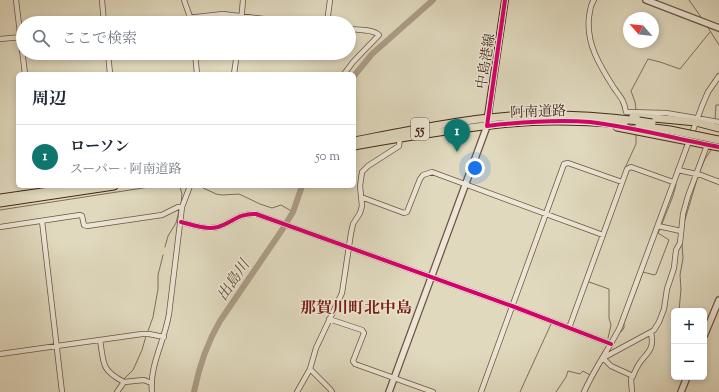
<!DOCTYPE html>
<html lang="ja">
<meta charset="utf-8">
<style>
:root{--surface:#fff;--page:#f6f6f7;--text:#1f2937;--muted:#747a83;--line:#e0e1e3;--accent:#0f766e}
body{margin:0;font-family:"Sorts Mill Goudy","Noto Serif JP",serif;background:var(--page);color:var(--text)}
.controls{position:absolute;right:12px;bottom:12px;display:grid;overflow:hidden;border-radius:6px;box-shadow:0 2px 6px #0003}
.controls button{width:36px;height:36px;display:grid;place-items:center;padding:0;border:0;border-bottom:1px solid var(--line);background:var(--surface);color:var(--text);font:20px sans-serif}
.compass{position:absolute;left:623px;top:12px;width:36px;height:36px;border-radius:50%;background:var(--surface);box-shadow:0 2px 6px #0003;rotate:297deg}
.you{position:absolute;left:475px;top:168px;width:14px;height:14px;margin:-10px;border:3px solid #fff;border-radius:50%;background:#1a73e8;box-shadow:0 0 0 6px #1a73e833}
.badge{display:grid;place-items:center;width:26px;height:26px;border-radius:50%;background:var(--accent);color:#fff;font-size:13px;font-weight:700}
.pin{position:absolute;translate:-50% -33px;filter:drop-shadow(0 1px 2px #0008)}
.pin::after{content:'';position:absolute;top:21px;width:14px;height:12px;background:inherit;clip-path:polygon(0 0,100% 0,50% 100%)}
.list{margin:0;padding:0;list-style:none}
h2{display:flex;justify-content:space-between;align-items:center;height:52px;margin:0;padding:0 16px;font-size:17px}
h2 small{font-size:13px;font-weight:400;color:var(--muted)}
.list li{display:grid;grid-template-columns:26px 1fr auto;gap:12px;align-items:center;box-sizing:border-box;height:64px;padding:0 16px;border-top:1px solid var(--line)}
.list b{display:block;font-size:15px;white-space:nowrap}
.list p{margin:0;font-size:13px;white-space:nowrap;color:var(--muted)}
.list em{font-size:13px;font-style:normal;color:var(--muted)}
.icon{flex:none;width:22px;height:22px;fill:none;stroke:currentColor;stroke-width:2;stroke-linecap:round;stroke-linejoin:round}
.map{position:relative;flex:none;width:719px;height:392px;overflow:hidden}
.search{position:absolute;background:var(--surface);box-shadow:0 2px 6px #0003;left:16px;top:16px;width:340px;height:44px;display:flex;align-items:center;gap:10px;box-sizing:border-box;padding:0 14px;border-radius:22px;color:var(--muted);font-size:15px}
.panel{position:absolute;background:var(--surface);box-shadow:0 2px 6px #0003;left:16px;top:72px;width:340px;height:116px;border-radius:6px}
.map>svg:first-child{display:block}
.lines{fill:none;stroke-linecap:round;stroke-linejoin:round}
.stream{stroke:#826d5b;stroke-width:1}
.river{stroke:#ab9c86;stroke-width:6}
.minor-casing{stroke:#6c5443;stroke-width:6}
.tertiary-casing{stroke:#6c5443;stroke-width:8}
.secondary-casing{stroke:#45271a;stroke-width:8}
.trunk-casing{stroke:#45271a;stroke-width:9}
.minor{stroke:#ebe6d5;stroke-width:4.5}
.tertiary{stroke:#ebe6d5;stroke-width:5.5}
.secondary{stroke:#ebe6d5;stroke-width:6}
.trunk{stroke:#e0d9be;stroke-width:7}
.trunk-bridge-casing{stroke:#45271a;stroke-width:9;stroke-linecap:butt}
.trunk-bridge{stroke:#e0d9be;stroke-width:7}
.cycleway-casing{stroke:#ebe6d5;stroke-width:6}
.cycleway{stroke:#d6006c;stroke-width:4}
.labels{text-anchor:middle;stroke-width:3;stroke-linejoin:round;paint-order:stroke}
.shield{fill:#ebe6d5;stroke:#776052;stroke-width:1}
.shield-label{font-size:13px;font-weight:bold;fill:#45271a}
.street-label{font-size:14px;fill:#45271a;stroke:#ebe6d5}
.water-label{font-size:15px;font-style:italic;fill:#644a3a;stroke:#ebe6d5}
.quarter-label{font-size:16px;font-weight:bold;fill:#7a1f14;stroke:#ebe6d5}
</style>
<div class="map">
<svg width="719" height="392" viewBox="0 0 719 392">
<rect width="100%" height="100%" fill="#e0d9be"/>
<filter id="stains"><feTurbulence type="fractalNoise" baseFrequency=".005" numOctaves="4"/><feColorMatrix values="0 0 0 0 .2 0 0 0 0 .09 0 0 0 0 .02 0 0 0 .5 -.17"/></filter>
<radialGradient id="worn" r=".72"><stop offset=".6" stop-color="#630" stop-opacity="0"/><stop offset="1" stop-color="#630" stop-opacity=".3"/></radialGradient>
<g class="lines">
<path class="stream" d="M 689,0 L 701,17
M 707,26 L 719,45
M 636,110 L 635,102 L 631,91 L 648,59 L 660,62 L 680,69 L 710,32
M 715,120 L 716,105 L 719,105
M 682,154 L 685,144
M 625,168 L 636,144 L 636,134
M 699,173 L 705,159 L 711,150
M 172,186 L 175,187 L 180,187
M 199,186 L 216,194 L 222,195 L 239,194 L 260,204 L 272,208 L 281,205 L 293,212
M 181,205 L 182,194 L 180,187 L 181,186
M 0,210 L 156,186
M 684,223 L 698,176
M 662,224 C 666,212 674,197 676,184
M 165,247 L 168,236 L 176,223 L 179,211
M 589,282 L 609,289 L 609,318 L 611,325 L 608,338
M 679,311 L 681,289 L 680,275 L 683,258 L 682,244
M 148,331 L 153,317 L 158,289 L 158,275 L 163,255
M 621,332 L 624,328 L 624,323 L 643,272 L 654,275 L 656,274 L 669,240 L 658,233 L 660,229
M 123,380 L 133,370 L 142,350 L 146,336
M 520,392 L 551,324
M 556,392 L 566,377 L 568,371 L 580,374 L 583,371 L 590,375"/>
<path class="river" d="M 354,76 L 372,54 L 433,0
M 194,392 C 199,367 207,343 220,321 L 282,230 L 293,212 L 302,186"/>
<g class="minor-casing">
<path id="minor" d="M 16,0 L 25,74
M 102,0 L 104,23
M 184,0 L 190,17
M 594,0 C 590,5 590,12 589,17 C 586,44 600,66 614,88 C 621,98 624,100 626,112 L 666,113 L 684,116 L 684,121
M 142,23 L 223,14 L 296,23
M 241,23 L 243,0
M 327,23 L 330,0
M 0,39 L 22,37
M 108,53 L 110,74
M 195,53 L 197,74
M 234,74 L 237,53
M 344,74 L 353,62 L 379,35 C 373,29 357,30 349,29
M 684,116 L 719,122
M 678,170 L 701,175 L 719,182
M 361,197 L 404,213 L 407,212 L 420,179 L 423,175 L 432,172 L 603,235
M 42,221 L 62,392
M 181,222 C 193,225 206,230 218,227 C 233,222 239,213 256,214 L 512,306 L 611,344
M 658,226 L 681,231
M 0,227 L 80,215 L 82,216 L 84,225 L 87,226 L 162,215 L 178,207 L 182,207
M 329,319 L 362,330 L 364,333 L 353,361 L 355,364 L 433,392
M 569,328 L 627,169 L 631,167 L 673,182
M 651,332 C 654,348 650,350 641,361 C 638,365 635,371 633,376 L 611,366 L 603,358 L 651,332 L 654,330 L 659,322 L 664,309 L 667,289 L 674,268 L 676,250 L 680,243 L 683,214 L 688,196 L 706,148
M 100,340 C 104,364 101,370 124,382 L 144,380 L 151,383
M 0,354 L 142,334 L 149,334 L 164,337
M 310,369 L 330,389 L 332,392
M 117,392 L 124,382
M 152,392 C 149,366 165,340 169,314 L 182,207 L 190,186
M 297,392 L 310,369 L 316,348 L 342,293 L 351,233 L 353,224 L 360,213 L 362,206 L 360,186 L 362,172 L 368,166 L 399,146 L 400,138
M 481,392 L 564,164 L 568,163 L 622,182
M 584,392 C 594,369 609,349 620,327 L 702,106 L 708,92 L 719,76
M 632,392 L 631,379 L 633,376"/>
</g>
<g class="tertiary-casing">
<path id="tertiary" d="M 646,0 L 719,28
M 704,336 L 719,300
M 389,392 L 487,126
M 681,392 L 687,377"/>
</g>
<g class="secondary-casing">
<path id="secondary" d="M 487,122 L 505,0"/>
</g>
<g class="trunk-casing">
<path id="trunk" d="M 633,116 L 696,122 L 719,128
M 617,127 L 719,147
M 354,141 C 406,131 458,120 511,116 C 553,113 597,116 639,121
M 354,146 C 406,137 459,128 511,123 C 548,119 587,121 624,124
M 0,198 L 77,187
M 0,203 L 114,186"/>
</g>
<use href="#minor" class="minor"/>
<use href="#tertiary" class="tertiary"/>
<use href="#secondary" class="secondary"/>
<use href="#trunk" class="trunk"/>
<g class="trunk-bridge-casing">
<path id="trunk-bridge" d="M 639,121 L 652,123
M 639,126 L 670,130 L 719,140"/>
</g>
<use href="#trunk-bridge" class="trunk-bridge"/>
<g class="cycleway-casing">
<path id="cycleway" d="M 505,0 L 487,126 C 521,122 556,119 590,122 C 634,127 676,139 719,147
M 181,222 C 193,225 206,230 218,227 C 233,222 239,213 256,214 L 512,306 L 611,344"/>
</g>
<use href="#cycleway" class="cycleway"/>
</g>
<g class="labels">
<rect class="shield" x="411" y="118" width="18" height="22" rx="3"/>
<g class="shield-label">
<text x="420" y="134">55</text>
</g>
<g class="street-label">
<text transform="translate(485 61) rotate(-81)" y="5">中島港線</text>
<text transform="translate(538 111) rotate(-2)" y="5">阿南道路</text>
</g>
<g class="water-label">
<text transform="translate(233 280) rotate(-56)" y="5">出島川</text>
</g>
<g class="quarter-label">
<text x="356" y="313">那賀川町北中島</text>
</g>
</g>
<rect width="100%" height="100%" filter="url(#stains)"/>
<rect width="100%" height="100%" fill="url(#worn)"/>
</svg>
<div class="controls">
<button>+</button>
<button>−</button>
</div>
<svg class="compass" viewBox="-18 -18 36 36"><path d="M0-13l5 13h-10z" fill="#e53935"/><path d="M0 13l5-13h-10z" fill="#747a83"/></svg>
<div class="you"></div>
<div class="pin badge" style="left:457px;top:152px">1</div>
<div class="search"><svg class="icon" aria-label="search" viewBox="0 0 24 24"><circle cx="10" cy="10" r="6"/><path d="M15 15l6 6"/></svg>ここで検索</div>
<section class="panel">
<h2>周辺<small></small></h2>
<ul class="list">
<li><span class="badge">1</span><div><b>ローソン</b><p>スーパー · 阿南道路</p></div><em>50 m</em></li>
</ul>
</section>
</div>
